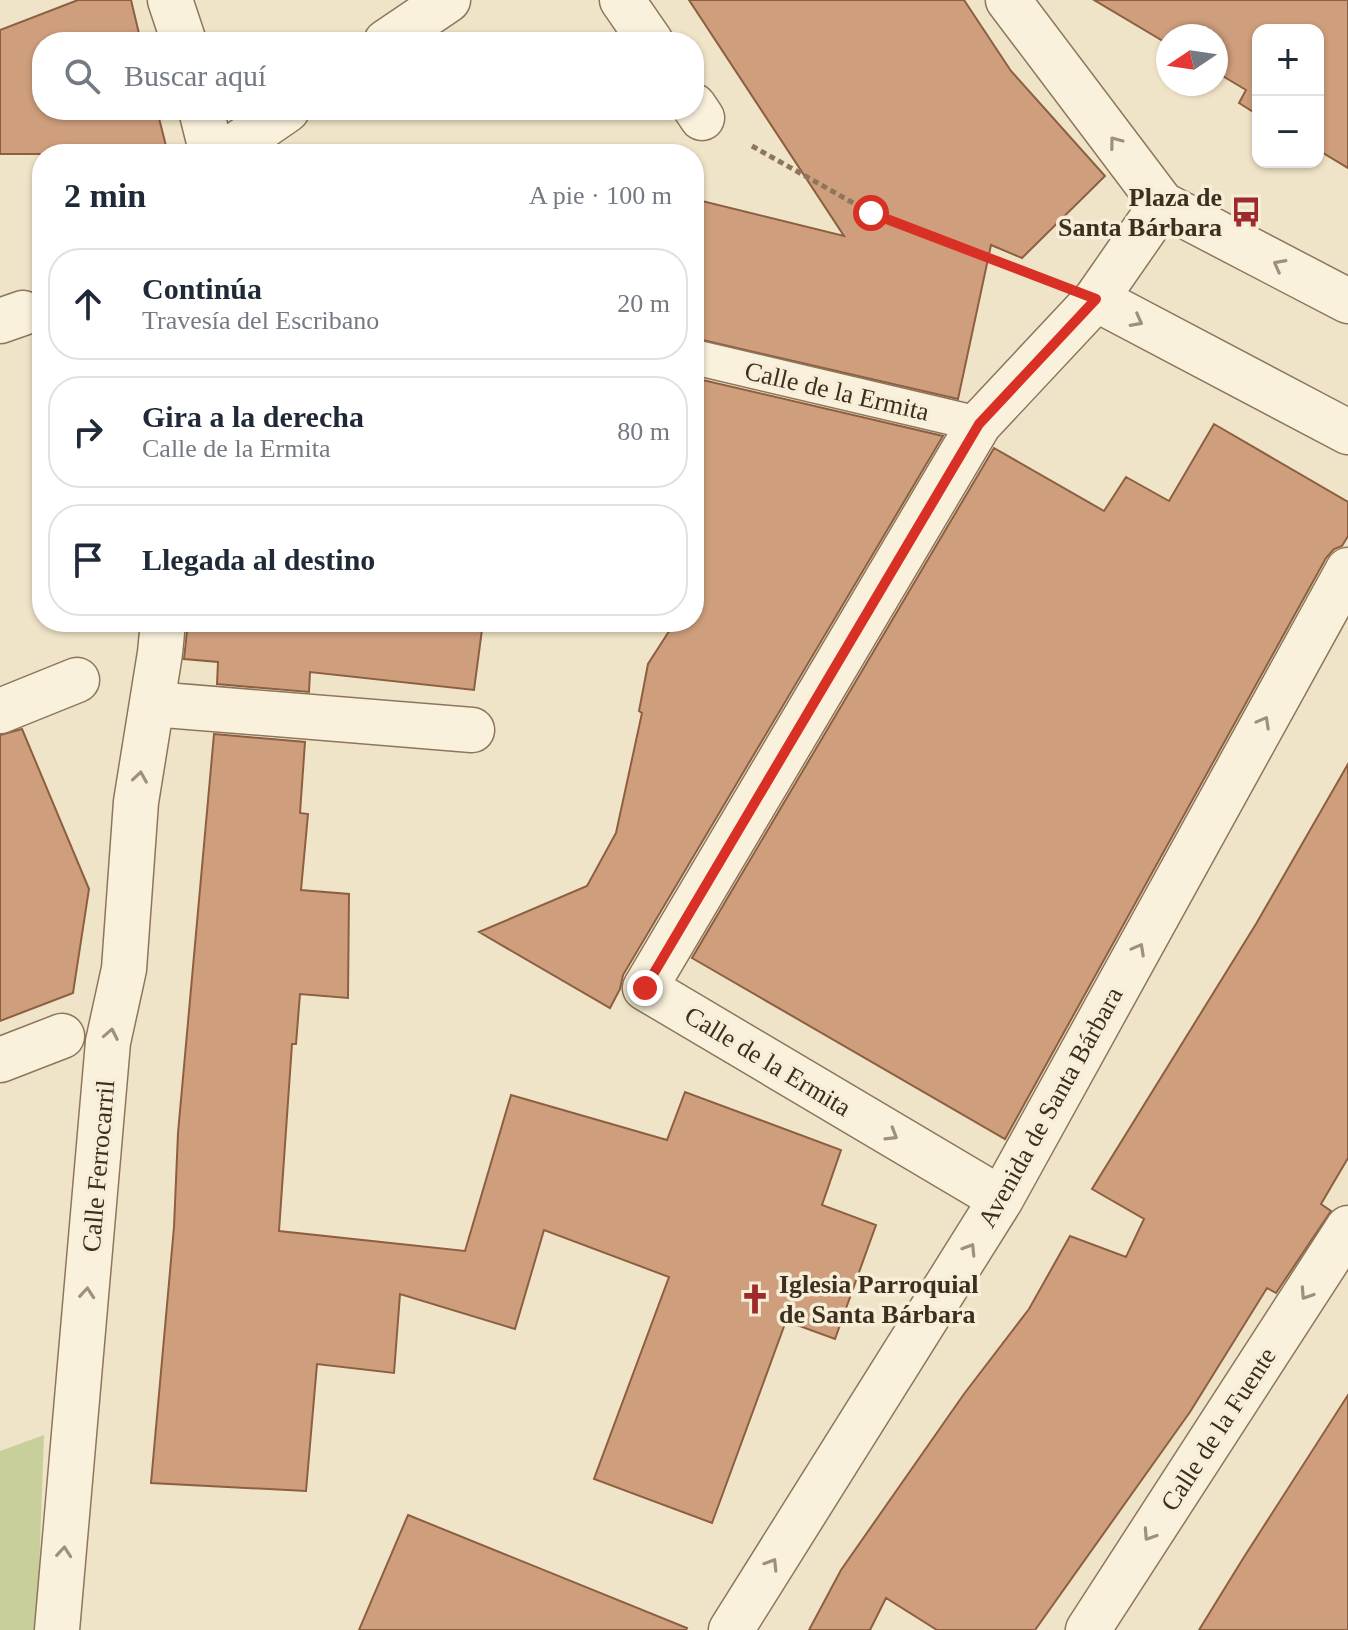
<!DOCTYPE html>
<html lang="es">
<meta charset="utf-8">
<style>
:root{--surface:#fff;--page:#f6f6f7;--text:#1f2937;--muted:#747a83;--line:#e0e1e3}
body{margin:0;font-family:Georgia,serif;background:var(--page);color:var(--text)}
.controls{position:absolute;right:24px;top:24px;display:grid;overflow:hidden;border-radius:16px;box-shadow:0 2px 6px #0004}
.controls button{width:72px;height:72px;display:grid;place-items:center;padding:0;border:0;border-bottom:2px solid var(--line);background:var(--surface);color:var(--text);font:40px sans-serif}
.compass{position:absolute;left:1156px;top:24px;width:72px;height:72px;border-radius:50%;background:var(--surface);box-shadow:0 2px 6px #0004;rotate:257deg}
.stop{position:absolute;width:24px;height:24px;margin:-18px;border:6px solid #d93025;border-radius:50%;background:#fff}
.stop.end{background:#d93025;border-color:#fff;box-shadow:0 2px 8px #0008}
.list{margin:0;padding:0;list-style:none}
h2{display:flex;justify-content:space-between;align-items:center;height:104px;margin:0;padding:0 32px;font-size:34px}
h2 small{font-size:26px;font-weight:400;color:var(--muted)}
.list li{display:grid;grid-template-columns:52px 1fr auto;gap:24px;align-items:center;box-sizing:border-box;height:112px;margin:0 16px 16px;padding:0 16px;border:2px solid var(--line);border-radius:32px}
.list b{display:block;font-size:30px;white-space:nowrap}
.list p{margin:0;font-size:26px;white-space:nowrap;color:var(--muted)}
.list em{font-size:26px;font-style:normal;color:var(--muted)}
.icon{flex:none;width:44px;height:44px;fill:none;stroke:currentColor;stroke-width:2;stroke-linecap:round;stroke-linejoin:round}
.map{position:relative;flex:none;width:1348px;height:1630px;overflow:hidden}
.search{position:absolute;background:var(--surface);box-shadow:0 2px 6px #0004;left:32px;top:32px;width:672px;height:88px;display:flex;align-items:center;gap:20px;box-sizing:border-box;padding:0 28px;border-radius:32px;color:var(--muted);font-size:30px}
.panel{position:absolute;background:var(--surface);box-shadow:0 2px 6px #0004;left:32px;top:144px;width:672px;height:488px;border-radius:32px}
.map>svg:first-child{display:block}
.green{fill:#c9cf9b}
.building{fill:#cf9f7d;stroke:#8d5f41;stroke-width:2}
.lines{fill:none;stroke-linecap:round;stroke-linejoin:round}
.service-casing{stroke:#8d765c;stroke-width:37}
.minor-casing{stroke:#8d765c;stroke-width:47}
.path{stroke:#8d765c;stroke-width:5;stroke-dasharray:6 4;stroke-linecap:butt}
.service{stroke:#faf1dc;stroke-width:34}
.minor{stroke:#faf1dc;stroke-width:44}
.oneway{stroke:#9c907e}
.route{stroke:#d93025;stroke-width:10}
.labels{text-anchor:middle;stroke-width:7;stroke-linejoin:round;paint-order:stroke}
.poi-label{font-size:26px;font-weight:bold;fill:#3d2e20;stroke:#f7eed8;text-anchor:end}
.street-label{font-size:26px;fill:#3d2e20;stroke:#f7eed8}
</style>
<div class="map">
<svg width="1348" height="1630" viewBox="0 0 1348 1630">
<rect width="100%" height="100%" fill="#f0e4c8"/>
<path class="green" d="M 44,1435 L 37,1630 L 0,1630 L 0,1451 Z"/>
<path class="building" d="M 78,0 L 131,0 L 141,42 L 42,42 L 42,110 L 157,110 L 168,154 L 0,154 L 0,30 Z
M 689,0 L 964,0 L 1011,71 L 1105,176 L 1022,258 L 991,245 L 958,399 L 694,338 L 694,199 L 844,236 Z
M 1094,0 L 1348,0 L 1348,168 L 1318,150 L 1318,30 L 1258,30 L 1258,115 L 1239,103 L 1246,90 L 1216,72 L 1216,36 L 1168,36 L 1168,44 Z
M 694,378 L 943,436 L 623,975 L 620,989 L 610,1008 L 479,932 L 587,886 L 616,833 L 642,713 L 639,711 L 648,664 L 675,622 L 694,622 Z
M 1214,424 L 1348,502 L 1348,536 L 1342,546 L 1334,549 L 1326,558 L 1005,1139 L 692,958 L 994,448 L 1104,511 L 1126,477 L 1169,501 Z
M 188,622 L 483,622 L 474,690 L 310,672 L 309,692 L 217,684 L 218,662 L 184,659 Z
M 22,729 L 89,889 L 73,993 L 0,1021 L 0,735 Z
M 214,734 L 305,742 L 300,813 L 308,814 L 301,890 L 349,894 L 348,998 L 300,994 L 296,1044 L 292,1044 L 279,1231 L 465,1251 L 511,1095 L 667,1140 L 685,1092 L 841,1150 L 822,1205 L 876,1225 L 835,1339 L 786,1321 L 712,1523 L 594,1479 L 669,1277 L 544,1230 L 515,1329 L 400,1294 L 394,1373 L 317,1364 L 306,1491 L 151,1483 L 174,1227 L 178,1133 Z
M 1348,764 L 1348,1158 L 1321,1204 L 1331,1211 L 1276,1293 L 1267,1288 L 1190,1412 L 1035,1630 L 937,1630 L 886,1598 L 870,1630 L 809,1630 L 841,1570 L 964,1394 L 1029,1309 L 1070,1236 L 1126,1257 L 1144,1219 L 1092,1189 L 1256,924 Z
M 1348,1395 L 1348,1630 L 1199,1630 L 1244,1557 Z
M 408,1515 L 687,1628 L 686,1630 L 359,1630 Z"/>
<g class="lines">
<g class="service-casing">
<path id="service" d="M 694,357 L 979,424"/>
</g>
<g class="minor-casing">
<path id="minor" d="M 170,0 L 184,42
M 622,0 L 651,42
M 1008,0 L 1162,204 L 1348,301
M 386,42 L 448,0
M 694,106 L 702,118
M 201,110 L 212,154
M 223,154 L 287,110
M 1162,204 L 1096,299 L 1348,432
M 0,321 L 23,313
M 152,704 L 472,730
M 0,711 L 77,680
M 0,1060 L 62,1036
M 1001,1199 L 645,988 L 979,424 L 1096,299
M 57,1630 L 108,1042 L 124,969 L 136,802 L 160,653 L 163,622
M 731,1630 L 1001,1199 L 1348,570
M 1088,1630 L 1348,1228"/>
</g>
<path class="path" d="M 752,146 L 871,213 L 1037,276"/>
<use href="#service" class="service"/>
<use href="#minor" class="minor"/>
</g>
<defs><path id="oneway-chevron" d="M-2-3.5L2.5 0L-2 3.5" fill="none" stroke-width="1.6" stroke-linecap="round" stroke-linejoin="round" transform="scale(2)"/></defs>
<g class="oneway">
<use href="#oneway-chevron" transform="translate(1115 142) rotate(-127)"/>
<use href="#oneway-chevron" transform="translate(1279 265) rotate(-152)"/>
<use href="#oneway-chevron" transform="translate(1137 321) rotate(28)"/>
<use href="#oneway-chevron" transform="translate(1264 722) rotate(-61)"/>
<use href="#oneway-chevron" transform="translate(140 777) rotate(-81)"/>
<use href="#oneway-chevron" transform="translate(1139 949) rotate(-61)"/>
<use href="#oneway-chevron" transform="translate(111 1034) rotate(-79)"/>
<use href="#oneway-chevron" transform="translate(892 1135) rotate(31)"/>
<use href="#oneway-chevron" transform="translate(970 1249) rotate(-58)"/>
<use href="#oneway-chevron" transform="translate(87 1293) rotate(-85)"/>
<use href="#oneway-chevron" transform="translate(1306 1294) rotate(123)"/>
<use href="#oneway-chevron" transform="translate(1149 1535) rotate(123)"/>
<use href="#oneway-chevron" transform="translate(64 1552) rotate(-85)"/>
<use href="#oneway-chevron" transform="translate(772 1564) rotate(-58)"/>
</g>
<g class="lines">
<path class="route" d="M 645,988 L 979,424 L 1096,299 L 871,213"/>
</g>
<defs>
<g id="bus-bare" transform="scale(2.4)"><path d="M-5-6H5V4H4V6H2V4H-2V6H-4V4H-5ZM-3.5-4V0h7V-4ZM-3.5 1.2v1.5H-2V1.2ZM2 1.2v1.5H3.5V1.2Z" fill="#9e2a2b" stroke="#f7eed8" stroke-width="2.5" paint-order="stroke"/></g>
<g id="church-bare" transform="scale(2.4)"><path d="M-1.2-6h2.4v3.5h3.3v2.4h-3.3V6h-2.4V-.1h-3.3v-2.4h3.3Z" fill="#9e2a2b" stroke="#f7eed8" stroke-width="2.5" paint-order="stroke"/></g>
</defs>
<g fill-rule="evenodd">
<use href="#bus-bare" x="1246" y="212"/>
<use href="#church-bare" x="755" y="1299"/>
</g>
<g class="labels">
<g class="poi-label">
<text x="1222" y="206">Plaza de<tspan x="1222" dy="30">Santa Bárbara</tspan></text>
<text x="779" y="1293" text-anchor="start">Iglesia Parroquial<tspan x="779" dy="30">de Santa Bárbara</tspan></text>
</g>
<g class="street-label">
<text transform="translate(837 391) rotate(13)" y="9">Calle de la Ermita</text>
<text transform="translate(768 1061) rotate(31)" y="9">Calle de la Ermita</text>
<text transform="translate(1050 1107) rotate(-61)" y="9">Avenida de Santa Bárbara</text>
<text transform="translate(98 1166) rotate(-85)" y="9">Calle Ferrocarril</text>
<text transform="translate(1218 1429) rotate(-57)" y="9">Calle de la Fuente</text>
</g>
</g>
</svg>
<div class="controls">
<button>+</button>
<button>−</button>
</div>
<svg class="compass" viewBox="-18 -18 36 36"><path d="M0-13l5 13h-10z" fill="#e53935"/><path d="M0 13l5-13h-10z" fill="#747a83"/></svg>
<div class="stop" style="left:871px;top:213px"></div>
<div class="stop end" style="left:645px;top:988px"></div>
<div class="search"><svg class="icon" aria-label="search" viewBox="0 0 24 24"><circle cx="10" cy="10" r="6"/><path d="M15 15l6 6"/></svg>Buscar aquí</div>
<section class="panel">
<h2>2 min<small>A pie · 100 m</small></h2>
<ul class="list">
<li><svg class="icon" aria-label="ahead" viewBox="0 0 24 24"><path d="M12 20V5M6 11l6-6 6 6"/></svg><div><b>Continúa</b><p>Travesía del Escribano</p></div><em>20 m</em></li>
<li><svg class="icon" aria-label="right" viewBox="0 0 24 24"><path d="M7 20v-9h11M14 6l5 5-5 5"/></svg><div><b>Gira a la derecha</b><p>Calle de la Ermita</p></div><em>80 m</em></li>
<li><svg class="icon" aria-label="arrive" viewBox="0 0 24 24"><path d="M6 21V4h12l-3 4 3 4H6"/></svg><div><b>Llegada al destino</b></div></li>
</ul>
</section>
</div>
